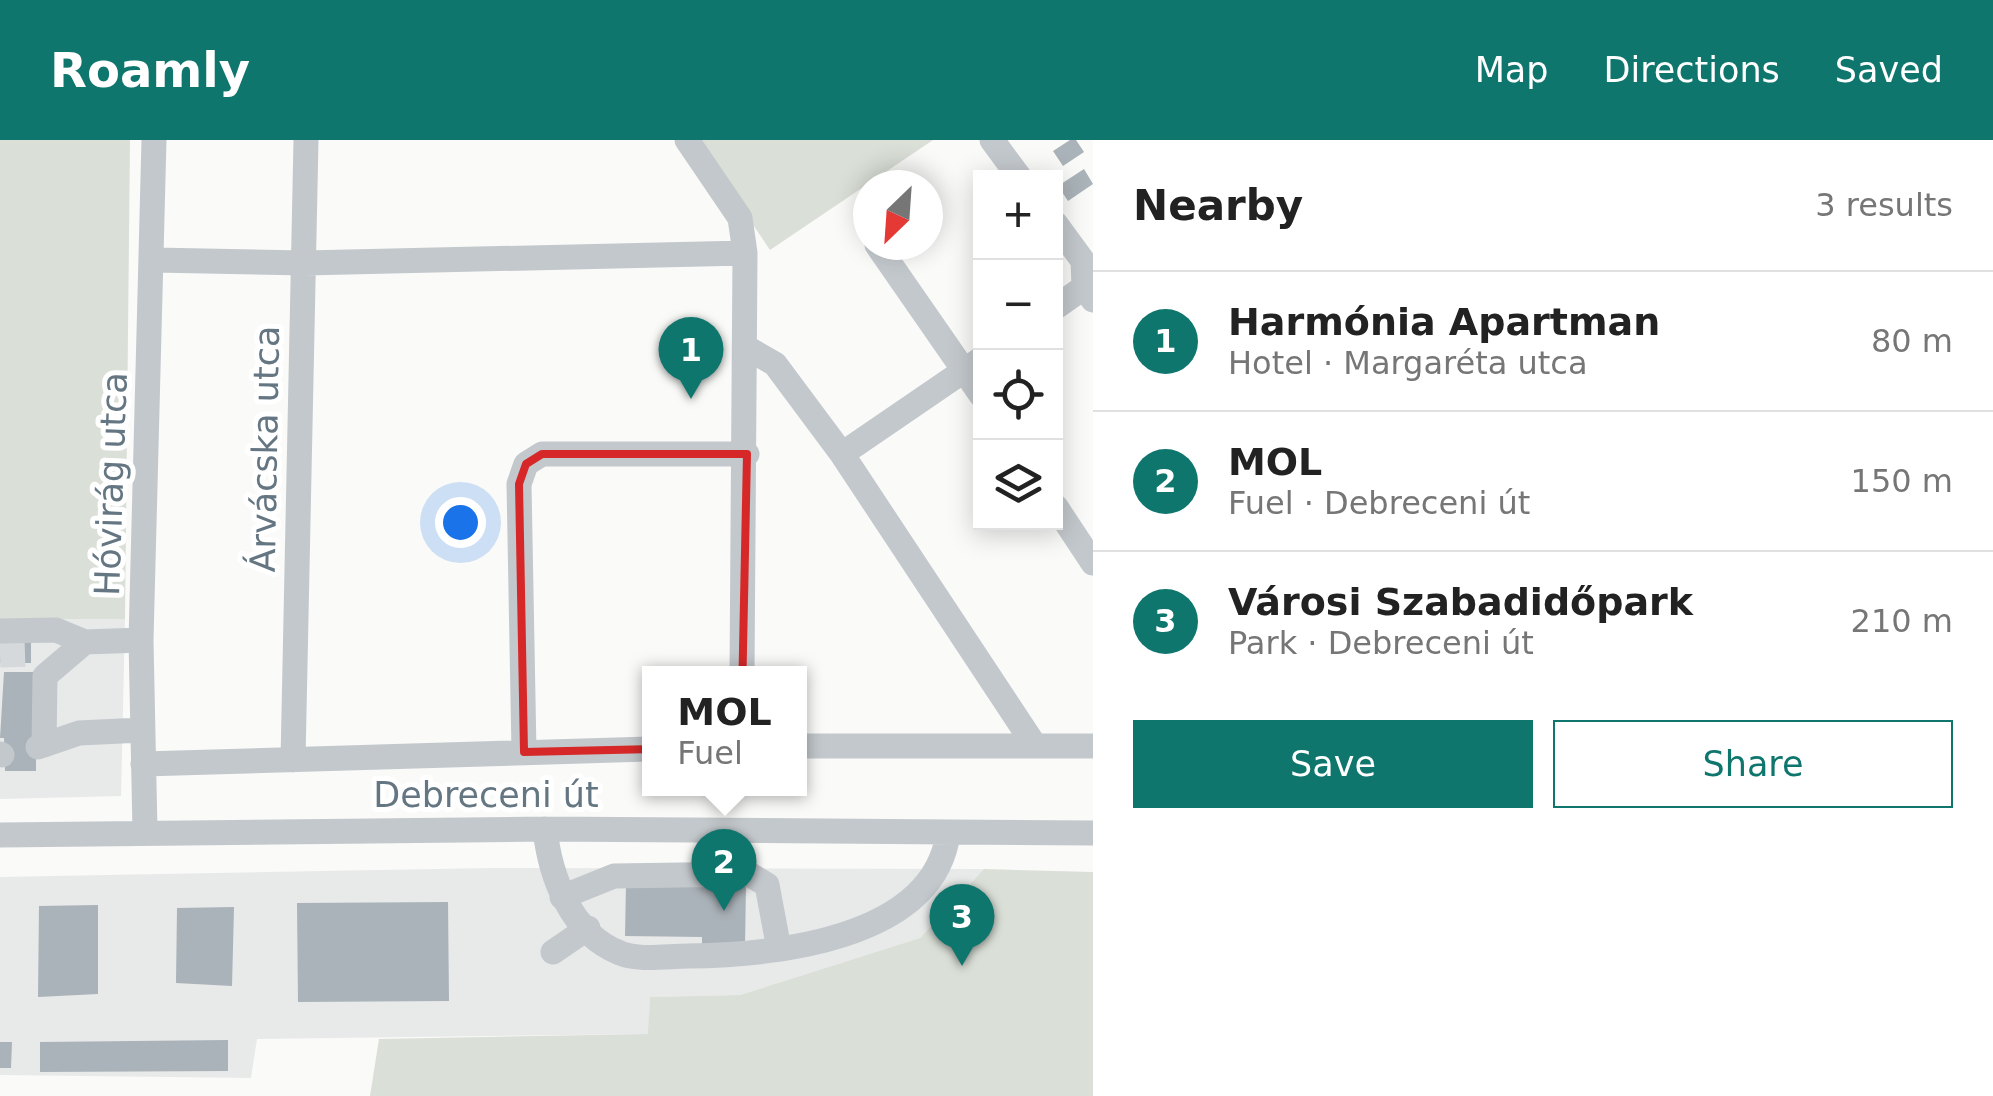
<!DOCTYPE html>
<meta charset="utf-8">
<style>
:root{--surface:#fff;--page:#f6f6f6;--text:#222;--muted:#767676;--line:#e0e0e0;--accent:#0f766e}
body{margin:0;font-family:"DejaVu Sans",sans-serif;background:var(--page);color:var(--text)}
.controls{position:absolute;right:30px;top:30px;display:grid;overflow:hidden;border-radius:0px;box-shadow:0 5px 25px #0003}
.controls button{width:90px;height:90px;display:grid;place-items:center;padding:0;border:0;border-bottom:2px solid var(--line);background:var(--surface);color:var(--text);font:50px sans-serif}
.compass{position:absolute;left:853px;top:30px;width:90px;height:90px;border-radius:50%;background:var(--surface);box-shadow:0 5px 25px #0003;rotate:205deg}
.you{position:absolute;left:460px;top:382px;width:35px;height:35px;margin:-25px;border:8px solid #fff;border-radius:50%;background:#1a73e8;box-shadow:0 0 0 15px #1a73e833}
.badge{display:grid;place-items:center;width:65px;height:65px;border-radius:50%;background:var(--accent);color:#fff;font-size:32px;font-weight:700}
.pin{position:absolute;translate:-50% -82px;filter:drop-shadow(0 2px 5px #0008)}
.pin::after{content:'';position:absolute;top:52px;width:35px;height:30px;background:inherit;clip-path:polygon(0 0,100% 0,50% 100%)}
.popup{position:absolute;left:642px;top:526px;width:165px;height:130px;box-sizing:border-box;display:grid;place-content:center;border-radius:0px;background:var(--surface);filter:drop-shadow(0 2px 8px #0005);font-size:32px;white-space:nowrap;color:var(--muted)}
.popup b{font-size:38px;color:var(--text)}
.popup::after{content:'';position:absolute;left:50%;top:100%;margin-left:-20px;border:20px solid transparent;border-top-color:var(--surface)}
.list{margin:0;padding:0;list-style:none}
h2{display:flex;justify-content:space-between;align-items:center;height:130px;margin:0;padding:0 40px;font-size:42px}
h2 small{font-size:32px;font-weight:400;color:var(--muted)}
.list li{display:grid;grid-template-columns:65px 1fr auto;gap:30px;align-items:center;box-sizing:border-box;height:140px;padding:0 40px;border-top:2px solid var(--line)}
.list b{display:block;font-size:38px;white-space:nowrap}
.list p{margin:0;font-size:32px;white-space:nowrap;color:var(--muted)}
.list em{font-size:32px;font-style:normal;color:var(--muted)}
.actions{display:flex;gap:20px;padding:30px 40px}
.actions a{flex:1;padding:22px 0;border:2px solid var(--accent);border-radius:0px;text-align:center;font-size:35px;color:var(--accent)}
.actions .main{background:var(--accent);color:#fff}
.icon{flex:none;width:55px;height:55px;fill:none;stroke:currentColor;stroke-width:2;stroke-linecap:round;stroke-linejoin:round}
.map{position:relative;flex:none;width:1093px;height:956px;overflow:hidden}
header{display:flex;align-items:center;gap:60px;box-sizing:border-box;height:140px;padding:0 50px;background:var(--accent);color:#fff}
header strong{font-size:48px}
nav{display:flex;gap:55px;margin-inline-start:auto;font-size:35px}
main{display:flex}
aside{flex:1;background:var(--surface)}
.map>svg:first-child{display:block}
.built{fill:#e8e9e9}
.green{fill:#dadfd7}
.building{fill:#aab3b9}
.lines{fill:none;stroke-linecap:round;stroke-linejoin:round}
.minor-tunnel{stroke:#d5d9db;stroke-width:25;stroke-dasharray:25 12;stroke-linecap:butt}
.minor{stroke:#c3c8cc;stroke-width:25}
.marked{fill:none;stroke:#d62828;stroke-width:8;stroke-linejoin:round}
.labels{text-anchor:middle;stroke-width:10;stroke-linejoin:round;paint-order:stroke}
.street-label{font-size:35px;fill:#657683;stroke:#fff}
</style>
<header>
<strong>Roamly</strong>
<nav><a>Map</a><a>Directions</a><a>Saved</a></nav>
</header>
<main>
<div class="map">
<svg width="1093" height="956" viewBox="0 0 1093 956">
<rect width="100%" height="100%" fill="#fafaf8"/>
<path class="built" d="M 0,479 L 125,479 L 121,656 L 0,659 Z
M 492,728 L 984,729 L 920,798 L 740,855 L 650,857 L 649,894 L 257,899 L 251,938 L 0,935 L 0,737 Z"/>
<path class="green" d="M 0,0 L 130,0 L 125,479 L 0,479 Z
M 696,0 L 933,0 L 770,110 Z
M 984,729 L 1093,732 L 1093,956 L 370,956 L 379,899 L 648,894 L 650,857 L 740,855 L 920,798 Z"/>
<path class="building" d="M 1070,0 L 1076,0 L 1084,12 L 1063,26 L 1053,11 Z
M 1084,29 L 1093,44 L 1068,61 L 1058,46 Z
M 0,501 L 31,501 L 31,523 L 0,523 Z
M 4,532 L 36,532 L 36,631 L 5,631 L 4,598 L 0,598 Z
M 626,743 L 746,745 L 745,805 L 702,804 L 702,797 L 625,796 Z
M 448,762 L 449,861 L 298,862 L 297,763 Z
M 98,765 L 98,854 L 38,857 L 39,766 Z
M 234,767 L 232,846 L 176,843 L 177,768 Z
M 228,900 L 228,931 L 40,932 L 40,902 Z
M 0,902 L 12,902 L 11,928 L 0,928 Z"/>
<g class="lines">
<path class="minor-tunnel" d="M 0,515 L 31,514"/>
<path class="minor" d="M 687,0 L 740,78 L 745,113 L 742,534
M 992,0 L 1020,38
M 1056,84 L 1083,121 L 1084,147 L 1093,160
M 877,105 L 981,255
M 154,120 L 305,123 L 745,113
M 1056,167 L 1093,141
M 747,208 L 775,224 L 842,314 L 1035,606
M 842,314 L 981,219
M 1056,367 L 1093,423
M 0,491 L 56,490 L 85,502 L 141,500
M 44,605 L 45,536 L 85,502
M 799,606 L 1093,606
M 38,607 L 79,593 L 142,590
M 524,612 L 519,344 L 526,324 L 542,314 L 747,314
M 0,614 L 2,615
M 293,620 L 306,0
M 143,624 L 649,609
M 545,689 C 550,736 571,794 620,813 C 639,821 667,816 688,816 C 773,815 933,800 948,694
M 145,691 L 141,500 L 154,0
M 0,695 L 545,689 L 1093,693
M 562,757 L 614,736 L 749,734 L 767,745 L 779,809
M 553,812 L 588,788"/>
</g>
<path class="marked" d="M 542,314 L 747,314 L 741,607 L 524,612 L 519,344 L 526,324 Z"/>
<g class="labels">
<g class="street-label">
<text transform="translate(265 309) rotate(-89)" y="12">Árvácska utca</text>
<text transform="translate(111 344) rotate(-88)" y="12">Hóvirág utca</text>
<text x="486" y="667">Debreceni út</text>
</g>
</g>
</svg>
<div class="controls">
<button>+</button>
<button>−</button>
<button><svg class="icon" aria-label="locate" viewBox="0 0 24 24"><circle cx="12" cy="12" r="6"/><path d="M12 2v4M12 18v4M2 12h4M18 12h4"/></svg></button>
<button><svg class="icon" aria-label="layers" viewBox="0 0 24 24"><path d="M12 4l9 5-9 5-9-5zM3 14l9 5 9-5"/></svg></button>
</div>
<svg class="compass" viewBox="-18 -18 36 36"><path d="M0-13l5 13h-10z" fill="#e53935"/><path d="M0 13l5-13h-10z" fill="#767676"/></svg>
<div class="you"></div>
<div class="pin badge" style="left:691px;top:259px">1</div>
<div class="pin badge" style="left:724px;top:771px">2</div>
<div class="popup"><b>MOL</b>Fuel</div>
<div class="pin badge" style="left:962px;top:826px">3</div>
</div>
<aside>
<h2>Nearby<small>3 results</small></h2>
<ul class="list">
<li><span class="badge">1</span><div><b>Harmónia Apartman</b><p>Hotel · Margaréta utca</p></div><em>80 m</em></li>
<li><span class="badge">2</span><div><b>MOL</b><p>Fuel · Debreceni út</p></div><em>150 m</em></li>
<li><span class="badge">3</span><div><b>Városi Szabadidőpark</b><p>Park · Debreceni út</p></div><em>210 m</em></li>
</ul>
<div class="actions"><a class="main">Save</a><a>Share</a></div>
</aside>
</main>
